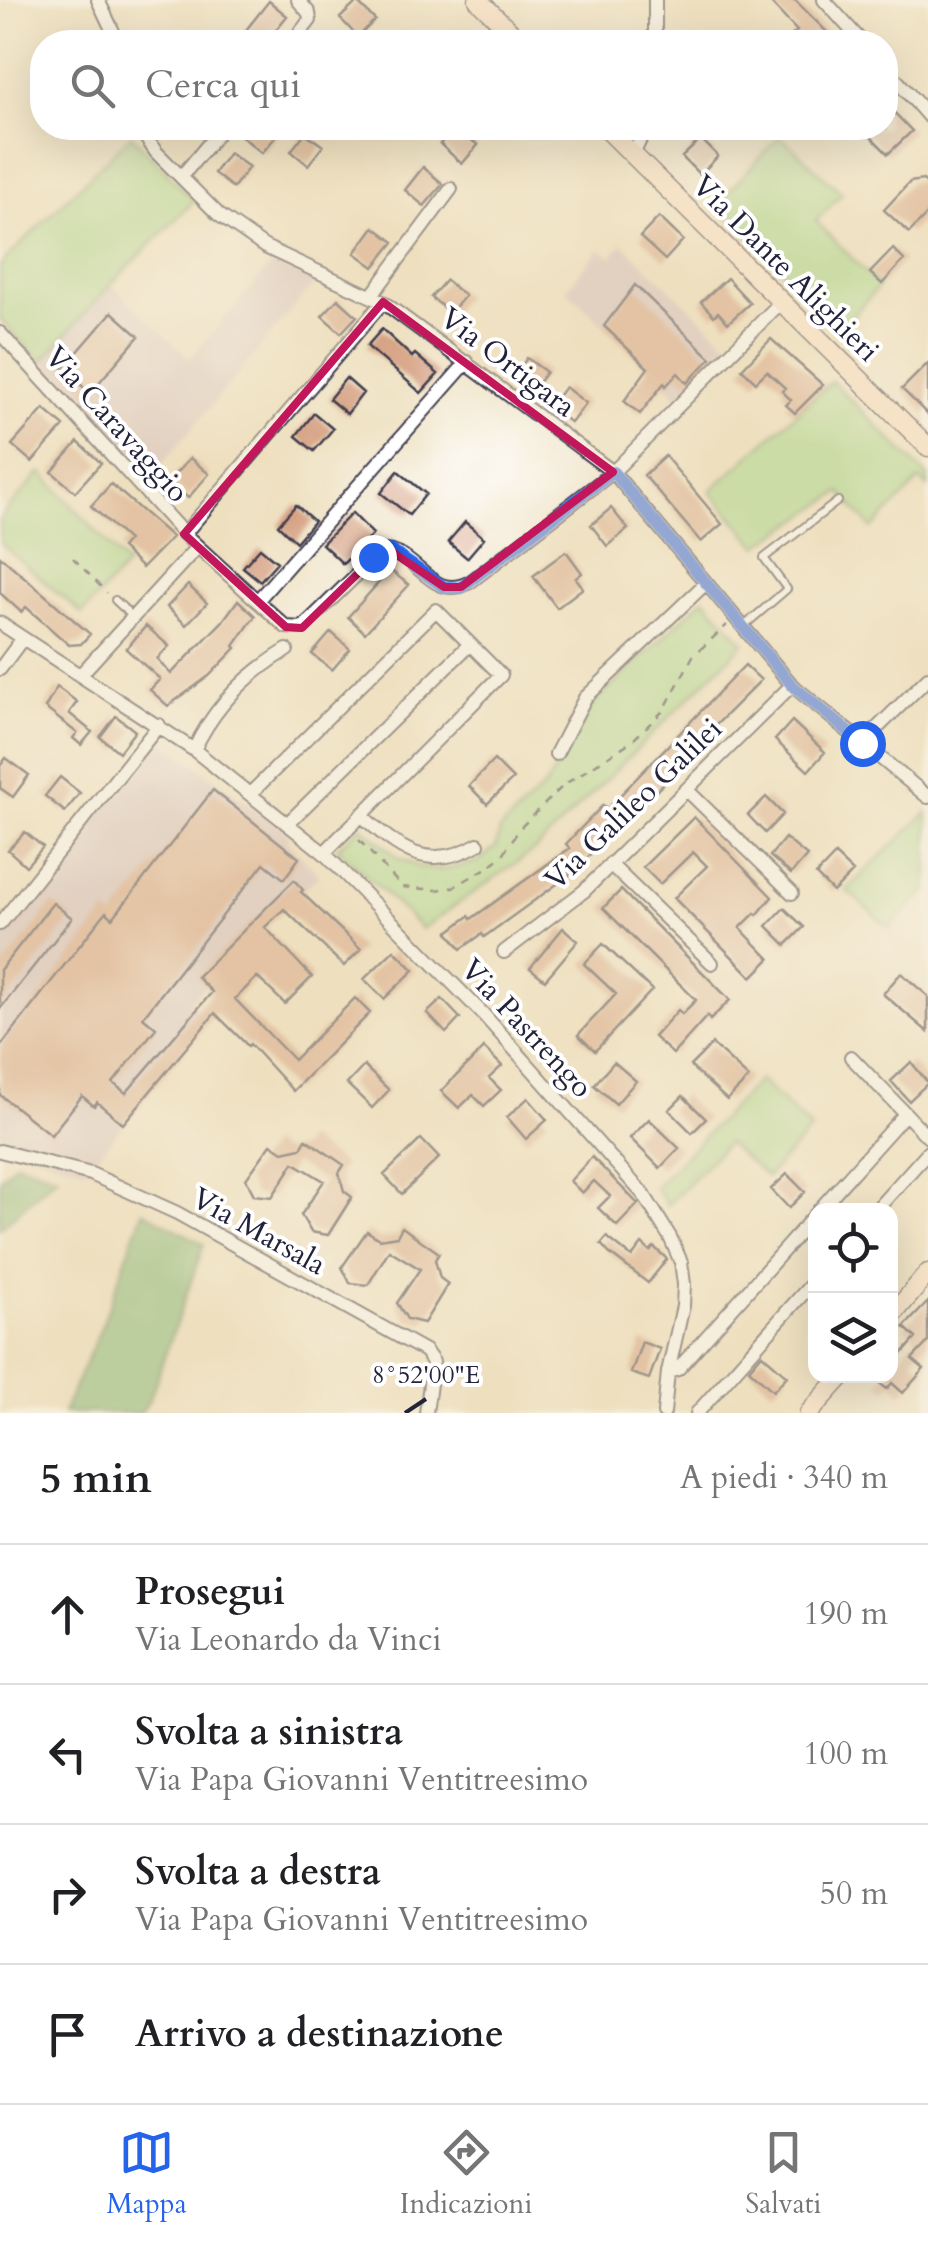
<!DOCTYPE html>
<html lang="it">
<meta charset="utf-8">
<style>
:root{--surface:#fff;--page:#f2f2f2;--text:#202124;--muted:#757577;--line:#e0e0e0;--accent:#2563eb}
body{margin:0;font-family:Cardo,serif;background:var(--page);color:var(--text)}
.controls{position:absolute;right:30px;bottom:30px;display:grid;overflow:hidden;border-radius:20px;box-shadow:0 10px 40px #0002}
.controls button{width:90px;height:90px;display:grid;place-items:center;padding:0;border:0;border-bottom:2px solid var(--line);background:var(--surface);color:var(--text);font:50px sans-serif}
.stop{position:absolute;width:30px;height:30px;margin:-22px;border:8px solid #2563eb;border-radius:50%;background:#fff}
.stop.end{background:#2563eb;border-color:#fff;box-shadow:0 2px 10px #0008}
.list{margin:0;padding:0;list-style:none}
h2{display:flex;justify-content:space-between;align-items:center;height:130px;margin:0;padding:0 40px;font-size:42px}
h2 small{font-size:32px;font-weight:400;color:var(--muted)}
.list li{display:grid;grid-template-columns:65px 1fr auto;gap:30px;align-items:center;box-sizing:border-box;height:140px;padding:0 40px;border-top:2px solid var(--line)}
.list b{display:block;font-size:38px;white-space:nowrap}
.list p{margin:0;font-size:32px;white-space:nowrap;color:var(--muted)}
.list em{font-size:32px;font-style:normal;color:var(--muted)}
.icon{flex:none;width:55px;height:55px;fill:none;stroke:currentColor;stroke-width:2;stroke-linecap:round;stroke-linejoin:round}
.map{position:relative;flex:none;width:928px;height:1413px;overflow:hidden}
.search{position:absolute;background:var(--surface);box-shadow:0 10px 40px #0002;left:30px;right:30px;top:30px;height:110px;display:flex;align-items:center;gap:25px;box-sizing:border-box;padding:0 35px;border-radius:40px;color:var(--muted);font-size:38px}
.sheet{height:690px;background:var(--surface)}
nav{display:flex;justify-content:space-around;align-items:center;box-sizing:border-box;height:140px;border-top:2px solid var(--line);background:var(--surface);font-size:28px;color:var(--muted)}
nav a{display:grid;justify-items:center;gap:5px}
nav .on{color:var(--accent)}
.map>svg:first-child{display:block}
.industrial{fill:#d2bec3}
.green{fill:#a1d788;stroke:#627c62;stroke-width:2.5}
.forest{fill:#80b874;stroke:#516d58;stroke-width:2.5}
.building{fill:#d5a081}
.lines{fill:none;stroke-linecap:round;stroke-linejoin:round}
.lane-casing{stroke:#413e4f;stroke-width:10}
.street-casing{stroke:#413e4f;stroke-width:16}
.secondary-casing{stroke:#413e4f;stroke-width:21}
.path{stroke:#413e4f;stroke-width:2.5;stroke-dasharray:8 8;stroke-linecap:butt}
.lane{stroke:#fff;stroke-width:6}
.street{stroke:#fff;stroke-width:12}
.secondary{stroke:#fde4d1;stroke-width:18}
.route{stroke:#2563eb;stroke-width:12}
.marked{fill:none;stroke:#c2185b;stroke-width:8;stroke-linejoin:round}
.ticks{fill:none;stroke:#22223b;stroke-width:4}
.labels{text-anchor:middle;stroke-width:8;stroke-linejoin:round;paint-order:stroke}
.street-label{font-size:30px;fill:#22223b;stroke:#fff}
.ticks-label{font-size:25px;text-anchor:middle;fill:#22223b;stroke:#fff;stroke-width:8;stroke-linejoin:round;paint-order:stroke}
</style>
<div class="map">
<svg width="928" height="1413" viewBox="0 0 928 1413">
<rect width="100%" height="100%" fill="#fff"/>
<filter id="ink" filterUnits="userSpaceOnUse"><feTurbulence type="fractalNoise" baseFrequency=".01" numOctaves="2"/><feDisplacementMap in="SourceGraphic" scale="20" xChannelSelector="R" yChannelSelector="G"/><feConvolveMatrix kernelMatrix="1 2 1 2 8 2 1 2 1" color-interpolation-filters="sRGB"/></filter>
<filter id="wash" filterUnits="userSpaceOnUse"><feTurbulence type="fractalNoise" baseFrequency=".0048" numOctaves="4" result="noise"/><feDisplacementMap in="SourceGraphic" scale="40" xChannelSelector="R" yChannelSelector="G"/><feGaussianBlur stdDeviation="2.25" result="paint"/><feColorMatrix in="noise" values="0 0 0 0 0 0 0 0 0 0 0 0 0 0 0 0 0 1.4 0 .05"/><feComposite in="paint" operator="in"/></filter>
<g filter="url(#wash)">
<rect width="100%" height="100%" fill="#eee0bf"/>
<path class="industrial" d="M 622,243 L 729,344 L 679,398 L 566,289 L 599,249 L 612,257 Z
M 274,261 L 316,281 L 148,481 L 41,362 L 111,284 L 190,359 Z
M 162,741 L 288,833 L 288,842 L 319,875 L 189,1002 L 208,1021 L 87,1169 L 0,1145 L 0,939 L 63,859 L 73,857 L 92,834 L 89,821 L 152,742 Z"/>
<path class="green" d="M 131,135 L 194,201 L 111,284 L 41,362 L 0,319 L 0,265 Z
M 780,136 L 842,193 L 816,221 L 879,286 L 841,329 L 717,204 Z
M 832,381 L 928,477 L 928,487 L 920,480 L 872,529 L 841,492 L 758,546 L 710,491 Z
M 41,472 L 127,565 L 82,614 L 0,543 L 0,518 Z
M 704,598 L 744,643 L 537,848 L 422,929 L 337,848 L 361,826 L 400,859 L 420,867 L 441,870 L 477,862 L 496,847 L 500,830 L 546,785 L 593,704 Z
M 928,812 L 928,889 L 889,928 L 846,890 Z
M 759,1080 L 811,1129 L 767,1177 L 727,1143 L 667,1205 L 655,1187 Z"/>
<path class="forest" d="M 16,1162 L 57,1176 L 0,1228 L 0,1179 Z
M 143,1211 L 204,1244 L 150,1398 L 141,1413 L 63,1413 L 103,1323 Z"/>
<g id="blocks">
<path class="building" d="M 768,0 L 795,0 L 827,32 L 816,42 L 799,42 L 792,35 L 797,31 Z
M 269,1 L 287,16 L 266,42 L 261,42 L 246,30 Z
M 357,2 L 375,20 L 358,37 L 340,18 Z
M 886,104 L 912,131 L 888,154 L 862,128 L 886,128 Z
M 244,128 L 283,128 L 262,153 L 239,134 Z
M 455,128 L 478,145 L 462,164 L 440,144 Z
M 305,133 L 323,146 L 308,165 L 291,151 Z
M 701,139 L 718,156 L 700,175 L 682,157 Z
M 229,153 L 249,167 L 233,188 L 214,173 Z
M 423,167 L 443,184 L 424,206 L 405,190 Z
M 923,180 L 928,184 L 928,213 L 909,233 L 884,210 L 910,182 Z
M 659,217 L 683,240 L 665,260 L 640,237 Z
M 374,227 L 394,242 L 374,267 L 355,253 Z
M 893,249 L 904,260 L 882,284 L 870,273 Z
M 727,278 L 750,303 L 728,323 L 718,312 L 714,316 L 701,302 Z
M 446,280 L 465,296 L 450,313 L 431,297 Z
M 635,285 L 711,358 L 687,383 L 678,373 L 666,386 L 664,383 L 640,414 L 624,401 L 648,368 L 604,326 Z
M 338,299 L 357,316 L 341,333 L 322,316 Z
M 112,312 L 139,336 L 90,393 L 63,369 Z
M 382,329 L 412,357 L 415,354 L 438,374 L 421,393 L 367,346 Z
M 771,339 L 823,385 L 795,413 L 786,405 L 791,400 L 782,391 L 785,388 L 767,371 L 756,382 L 742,369 Z
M 527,358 L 546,372 L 533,390 L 514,376 Z
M 928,363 L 928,415 L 902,389 Z
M 346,378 L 363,393 L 347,414 L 329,399 Z
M 565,387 L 586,403 L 571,423 L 550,407 Z
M 44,409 L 64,426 L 32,462 L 12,445 Z
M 314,413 L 333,429 L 314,451 L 296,436 Z
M 78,442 L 101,463 L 75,492 L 52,472 Z
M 665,456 L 722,524 L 701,542 L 644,475 Z
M 190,458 L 209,474 L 188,498 L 169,481 Z
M 398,471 L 426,494 L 409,515 L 381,493 Z
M 111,484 L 172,537 L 142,568 L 121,548 L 128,540 L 91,506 Z
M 296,505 L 314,521 L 296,542 L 278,525 Z
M 611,508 L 628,529 L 607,546 L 591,525 Z
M 352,513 L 373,534 L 343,564 L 322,544 Z
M 465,522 L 484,538 L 467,558 L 448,542 Z
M 260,548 L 277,562 L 260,581 L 243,567 Z
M 566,551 L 582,573 L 576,578 L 583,588 L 557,608 L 533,576 Z
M 0,556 L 90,634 L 81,644 L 69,645 L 26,607 L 21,612 L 0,593 Z
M 390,570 L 409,585 L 365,633 L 348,617 Z
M 188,585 L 207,603 L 186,625 L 167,607 Z
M 238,600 L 255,616 L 234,646 L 236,648 L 209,676 L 168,706 L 150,690 L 160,679 L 126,649 L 146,626 L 169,646 L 157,659 L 171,674 L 222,622 Z
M 331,632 L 350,649 L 332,670 L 312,654 Z
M 745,665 L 761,680 L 663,778 L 666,781 L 646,801 L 622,824 L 620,822 L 575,871 L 484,937 L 482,934 L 461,949 L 448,932 L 469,916 L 471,919 L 570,848 L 566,844 L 603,805 L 607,809 Z
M 57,687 L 77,702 L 69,713 L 92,732 L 81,745 L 73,738 L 77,733 L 45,708 Z
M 116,716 L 135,731 L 119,752 L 100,737 Z
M 792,721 L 825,752 L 808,771 L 775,740 Z
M 6,758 L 29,775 L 13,797 L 0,788 L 0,766 Z
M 494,760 L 513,779 L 487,804 L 469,786 Z
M 60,777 L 80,793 L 65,812 L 45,796 Z
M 213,790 L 299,858 L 284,879 L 264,863 L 143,1017 L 156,1028 L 113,1083 L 126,1093 L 212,992 L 197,977 L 294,880 L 303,890 L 301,892 L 361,949 L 344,966 L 284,909 L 265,927 L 312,977 L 285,1004 L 257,977 L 235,999 L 294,1060 L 355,998 L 370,1013 L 293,1091 L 250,1044 L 248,1046 L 215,1013 L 123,1124 L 97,1102 L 94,1106 L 82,1096 L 51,1135 L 0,1095 L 0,1047 L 106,912 L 113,918 Z
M 766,797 L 783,814 L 765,833 L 748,815 Z
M 694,817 L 772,897 L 757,915 L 755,913 L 740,928 L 770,959 L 752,977 L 674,898 L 707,866 L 693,852 L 660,884 L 643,867 Z
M 25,832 L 43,847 L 26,866 L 8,850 Z
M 785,838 L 807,856 L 791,874 L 770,856 Z
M 835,855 L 853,872 L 833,892 L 816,875 Z
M 621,890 L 730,1000 L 710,1020 L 707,1016 L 673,1054 L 654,1037 L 678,1010 L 682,1014 L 696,1000 L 603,908 Z
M 53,903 L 72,918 L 0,1009 L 0,970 Z
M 784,908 L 804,927 L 786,945 L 767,926 Z
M 563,928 L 578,941 L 545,980 L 530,968 Z
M 603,944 L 652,990 L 595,1051 L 578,1035 L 616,994 L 584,964 Z
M 394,950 L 414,970 L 384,999 L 364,979 Z
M 901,973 L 928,996 L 928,1032 L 883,994 Z
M 442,999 L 460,1018 L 446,1033 L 427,1013 Z
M 712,1044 L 749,1078 L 727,1100 L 690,1066 Z
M 484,1048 L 502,1066 L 489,1078 L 501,1090 L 484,1106 L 473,1095 L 459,1108 L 441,1091 Z
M 614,1062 L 636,1081 L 616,1104 L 594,1085 Z
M 911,1062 L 928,1083 L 909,1101 L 891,1081 Z
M 364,1066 L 389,1090 L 372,1108 L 347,1084 Z
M 683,1096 L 706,1119 L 692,1133 L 669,1110 Z
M 528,1098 L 547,1120 L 526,1139 L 507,1117 Z
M 649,1119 L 679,1148 L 660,1168 L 630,1138 Z
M 306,1139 L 344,1165 L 339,1173 L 344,1191 L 352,1197 L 328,1235 L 311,1232 L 301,1215 L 324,1181 L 294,1163 L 272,1197 L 254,1195 L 246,1179 L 271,1144 L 283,1152 L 301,1148 Z
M 421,1139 L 439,1158 L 402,1194 L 384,1175 Z
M 592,1157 L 638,1204 L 617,1226 L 598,1208 L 610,1196 L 594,1181 L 582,1193 L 570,1181 Z
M 787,1174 L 805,1192 L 789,1208 L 771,1189 Z
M 402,1227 L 439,1253 L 435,1260 L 440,1278 L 448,1284 L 424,1323 L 407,1319 L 397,1303 L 420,1269 L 389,1250 L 368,1285 L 350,1283 L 342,1267 L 367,1231 L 379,1239 L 397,1236 Z
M 607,1237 L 632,1257 L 642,1244 L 650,1251 L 654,1247 L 667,1259 L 648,1283 L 609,1253 L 601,1244 Z
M 928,1302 L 928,1342 L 912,1359 L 924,1369 L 903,1393 L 892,1383 L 887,1389 L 878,1382 L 884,1376 L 890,1376 L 890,1368 L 916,1338 L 904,1327 Z
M 642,1342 L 660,1349 L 649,1379 L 631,1373 Z
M 762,1354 L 787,1376 L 773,1391 L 749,1369 Z"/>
</g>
</g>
<g filter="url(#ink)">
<use href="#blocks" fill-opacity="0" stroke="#413e4f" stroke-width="2.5"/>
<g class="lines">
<g class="lane-casing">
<path id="lane" d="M 115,600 L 132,616
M 744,626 L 787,589 L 764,558 L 838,501"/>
</g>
<g class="street-casing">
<path id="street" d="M 98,0 L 118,42
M 655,0 L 655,42
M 824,0 L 862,42
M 293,42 L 310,20 L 309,13 L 298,0
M 886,68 L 928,116
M 139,128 L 156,152 L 219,215 L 265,247 L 383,302 L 613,472 L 792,685 L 928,797
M 633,154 L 646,128
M 181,177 L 222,128
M 372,295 L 451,189
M 0,333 L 184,534 L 286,627 L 302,628 L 381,551 C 417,548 430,604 470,582 L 613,472 L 781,302
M 184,534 L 383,302
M 257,601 L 467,362
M 0,623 L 194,750 L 324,853 L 483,1014 L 644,1195 L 670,1237 L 681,1262 L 684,1284 L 683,1306 L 668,1372 L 664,1413
M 0,669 L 23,638
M 82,673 L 197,547
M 862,743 L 928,678
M 194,750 C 214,707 247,674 287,650
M 556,754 L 585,698 L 706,583
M 687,790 L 792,893
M 251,793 L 436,610 L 501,675 L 324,853
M 361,815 C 398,848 428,874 478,844
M 288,823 L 470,644
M 610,864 L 712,963
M 0,924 L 159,725
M 504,952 L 584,891 L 792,685
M 851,1057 L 928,1137
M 0,1151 L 91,1174 L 177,1213 L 425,1351 L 433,1362 L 426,1413
M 819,1210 L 905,1114
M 876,1210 L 928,1152
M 668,1372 L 678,1369 L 816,1214
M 697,1413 L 816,1279"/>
</g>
<g class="secondary-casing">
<path id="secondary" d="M 478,0 L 521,42
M 606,128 L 928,447
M 890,1318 L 928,1273
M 809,1413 L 842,1376"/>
</g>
<path class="path" d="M 73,558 L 107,593
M 359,840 L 402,887 L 437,890 L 454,887 L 490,866 L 502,856 L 520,828 L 565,784 L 632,741 L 664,710 L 693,656 L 727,625"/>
<use href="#lane" class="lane"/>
<use href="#street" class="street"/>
<use href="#secondary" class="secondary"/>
</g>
</g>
<g class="lines" filter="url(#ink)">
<path class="route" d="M 373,557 L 380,550 L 390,550 L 444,587 L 461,588 L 613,472 L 792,685 L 862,743"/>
</g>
<path d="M0 0H928V1413H0ZM 383,302 L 613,472 L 461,587 L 444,587 L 385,547 L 302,628 L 286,627 L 184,534 Z" fill="#eee0bf" fill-opacity=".55" fill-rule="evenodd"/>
<path class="marked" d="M 383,302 L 613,472 L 461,587 L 444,587 L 385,547 L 302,628 L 286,627 L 184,534 Z"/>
<path class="ticks" d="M 405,1413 L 426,1399"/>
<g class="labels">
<g class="street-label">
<text transform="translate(786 268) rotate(45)" y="10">Via Dante Alighieri</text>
<text transform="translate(508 362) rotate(37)" y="10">Via Ortigara</text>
<text transform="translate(117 424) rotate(48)" y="10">Via Caravaggio</text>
<text transform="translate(633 804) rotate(-44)" y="10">Via Galileo Galilei</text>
<text transform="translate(527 1028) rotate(47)" y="10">Via Pastrengo</text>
<text transform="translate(259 1231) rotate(29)" y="10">Via Marsala</text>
</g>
</g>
<g class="ticks-label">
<text x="426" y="1383">8°52'00"E</text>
</g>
</svg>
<div class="controls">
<button><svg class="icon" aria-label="locate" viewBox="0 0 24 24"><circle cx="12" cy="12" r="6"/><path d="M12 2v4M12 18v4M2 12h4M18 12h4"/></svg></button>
<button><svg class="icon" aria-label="layers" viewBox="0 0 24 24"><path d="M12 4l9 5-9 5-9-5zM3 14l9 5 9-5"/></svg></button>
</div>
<div class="stop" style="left:862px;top:743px"></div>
<div class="stop end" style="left:373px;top:557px"></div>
<div class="search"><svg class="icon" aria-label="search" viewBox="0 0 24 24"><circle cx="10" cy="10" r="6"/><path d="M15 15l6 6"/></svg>Cerca qui</div>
</div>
<section class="sheet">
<h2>5 min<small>A piedi · 340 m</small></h2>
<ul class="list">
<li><svg class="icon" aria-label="ahead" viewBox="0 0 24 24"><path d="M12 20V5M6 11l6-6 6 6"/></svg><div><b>Prosegui</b><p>Via Leonardo da Vinci</p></div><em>190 m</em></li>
<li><svg class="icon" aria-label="left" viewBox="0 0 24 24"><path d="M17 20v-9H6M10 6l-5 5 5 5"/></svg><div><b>Svolta a sinistra</b><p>Via Papa Giovanni Ventitreesimo</p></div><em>100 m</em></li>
<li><svg class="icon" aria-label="right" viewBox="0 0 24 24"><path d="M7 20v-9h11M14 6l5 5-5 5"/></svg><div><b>Svolta a destra</b><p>Via Papa Giovanni Ventitreesimo</p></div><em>50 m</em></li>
<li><svg class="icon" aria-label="arrive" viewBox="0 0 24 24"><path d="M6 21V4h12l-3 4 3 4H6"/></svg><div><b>Arrivo a destinazione</b></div></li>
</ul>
</section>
<nav>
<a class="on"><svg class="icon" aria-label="map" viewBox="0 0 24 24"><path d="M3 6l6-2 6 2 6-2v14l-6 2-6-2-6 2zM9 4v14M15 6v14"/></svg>Mappa</a>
<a><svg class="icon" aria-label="directions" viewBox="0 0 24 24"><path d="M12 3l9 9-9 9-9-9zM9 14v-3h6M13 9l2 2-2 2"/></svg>Indicazioni</a>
<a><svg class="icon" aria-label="saved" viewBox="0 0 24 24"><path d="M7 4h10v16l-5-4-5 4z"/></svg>Salvati</a>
</nav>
